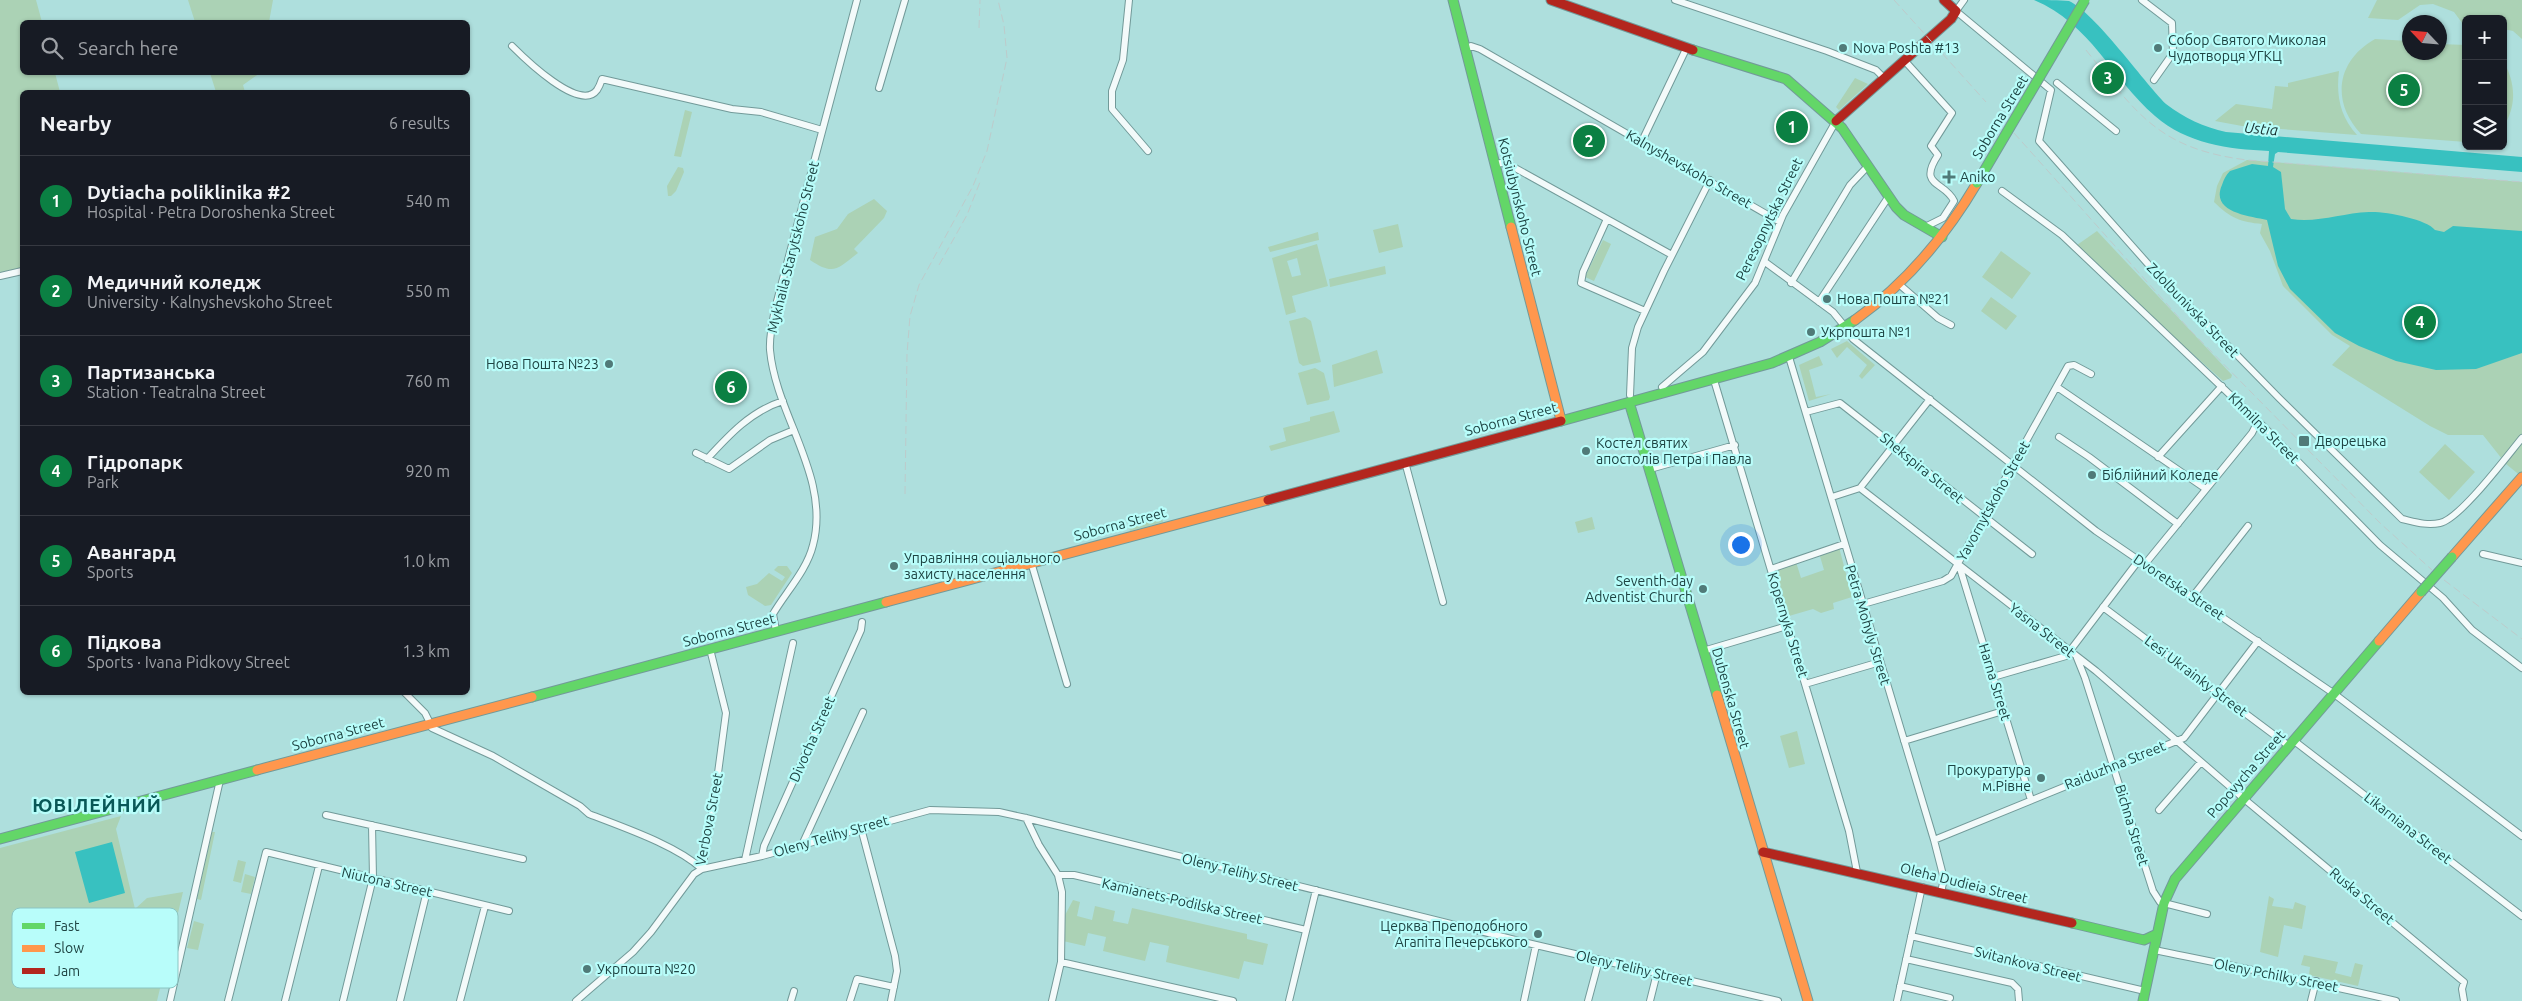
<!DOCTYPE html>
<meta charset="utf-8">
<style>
:root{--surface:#171b24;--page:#20242c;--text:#f1f3f6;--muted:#9ea1a6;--line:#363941;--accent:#0b8043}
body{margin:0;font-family:Ubuntu,sans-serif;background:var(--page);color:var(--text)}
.controls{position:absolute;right:15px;top:15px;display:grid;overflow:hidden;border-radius:8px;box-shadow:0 1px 4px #0004}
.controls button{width:45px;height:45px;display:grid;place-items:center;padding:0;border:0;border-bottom:1px solid var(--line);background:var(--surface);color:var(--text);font:25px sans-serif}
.compass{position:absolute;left:2402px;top:15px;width:45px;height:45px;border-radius:50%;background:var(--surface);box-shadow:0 1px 4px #0004;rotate:296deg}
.you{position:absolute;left:1740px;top:544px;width:18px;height:18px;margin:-12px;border:4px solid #fff;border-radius:50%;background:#1a73e8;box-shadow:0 0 0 8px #1a73e833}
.badge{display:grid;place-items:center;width:32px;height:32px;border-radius:50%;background:var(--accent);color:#fff;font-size:16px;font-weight:700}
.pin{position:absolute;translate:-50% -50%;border:2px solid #fff;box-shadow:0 1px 5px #0006}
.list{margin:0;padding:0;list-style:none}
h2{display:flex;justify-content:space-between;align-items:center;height:65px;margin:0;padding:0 20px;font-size:21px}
h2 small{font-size:16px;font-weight:400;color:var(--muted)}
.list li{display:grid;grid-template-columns:32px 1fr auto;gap:15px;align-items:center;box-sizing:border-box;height:90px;padding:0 20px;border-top:1px solid var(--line)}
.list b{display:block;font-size:19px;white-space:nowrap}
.list p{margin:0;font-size:16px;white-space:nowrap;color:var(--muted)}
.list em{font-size:16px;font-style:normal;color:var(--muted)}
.icon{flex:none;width:28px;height:28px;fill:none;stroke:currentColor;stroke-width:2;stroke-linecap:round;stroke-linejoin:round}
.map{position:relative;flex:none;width:2522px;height:1001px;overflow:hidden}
.search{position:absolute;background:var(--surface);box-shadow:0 1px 4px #0004;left:20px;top:20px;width:450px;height:55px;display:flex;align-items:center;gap:12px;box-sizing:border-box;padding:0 18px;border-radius:8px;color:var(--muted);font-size:19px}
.panel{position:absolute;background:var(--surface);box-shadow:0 1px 4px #0004;left:20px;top:90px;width:450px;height:605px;border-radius:8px}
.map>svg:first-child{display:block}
.green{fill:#abd2b5;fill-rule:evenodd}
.water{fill:#38c1c0}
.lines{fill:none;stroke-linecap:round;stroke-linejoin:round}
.street-casing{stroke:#729a99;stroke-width:8}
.fast-casing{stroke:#729a99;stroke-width:11}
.slow-casing{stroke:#729a99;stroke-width:11}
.jam-casing{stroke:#729a99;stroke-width:11}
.street{stroke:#f3fafa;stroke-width:6}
.fast{stroke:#63d668;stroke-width:9}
.slow{stroke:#ff974d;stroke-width:9}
.jam{stroke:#b3261e;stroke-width:9}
.rail{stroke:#bdcbcb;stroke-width:1;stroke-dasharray:8 4;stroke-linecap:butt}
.fast-bridge-casing{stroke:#729a99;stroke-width:11;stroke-linecap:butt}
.fast-bridge{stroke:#63d668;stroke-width:9}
.poi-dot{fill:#507a78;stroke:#b8fdfa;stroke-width:2}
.labels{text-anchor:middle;stroke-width:4.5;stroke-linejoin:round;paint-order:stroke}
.poi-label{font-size:14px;fill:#1e4342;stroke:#b8fdfa;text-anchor:start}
.street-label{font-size:14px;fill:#1e4342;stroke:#b8fdfa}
.water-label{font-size:15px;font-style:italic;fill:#182f2f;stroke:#b8fdfa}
.district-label{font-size:19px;font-weight:bold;letter-spacing:1px;fill:#095857;stroke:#b8fdfa}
.key{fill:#b8fdfa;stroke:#8ac5c3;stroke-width:1}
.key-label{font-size:14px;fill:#1e4342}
</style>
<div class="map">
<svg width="2522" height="1001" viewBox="0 0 2522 1001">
<rect width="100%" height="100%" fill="#aedfdd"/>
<path class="green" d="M 0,0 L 36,0 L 42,22 L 22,22 L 22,72 L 55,73 L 60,92 L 22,92 L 22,271 L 0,276 Z
M 188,0 L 273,0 L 269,22 L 195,22 Z
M 2377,0 L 2522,0 L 2522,39 L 2513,31 L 2503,29 L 2503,19 L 2466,19 L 2465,27 L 2454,12 L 2433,4 L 2420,5 L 2398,20 L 2368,18 Z
M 2375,39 L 2409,41 L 2410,52 L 2440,52 L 2440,44 L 2466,45 L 2466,142 L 2361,134 C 2331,102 2336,61 2375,39 Z
M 2503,60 C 2516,84 2517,105 2503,128 Z
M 2339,71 C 2336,96 2340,116 2357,135 L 2242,126 L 2215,121 L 2236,104 L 2272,109 L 2275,86 L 2288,87 L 2288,83 Z
M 210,73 L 210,72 L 260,73 L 243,85 L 245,92 L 216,92 Z
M 1855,78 L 1868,84 L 1839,110 L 1836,107 Z
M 685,110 L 692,112 L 681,157 L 674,156 Z
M 2247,160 L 2522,182 L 2522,477 L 2506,464 L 2483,435 L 2448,435 L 2430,426 L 2332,365 L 2350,346 L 2332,335 L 2283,286 L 2270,251 L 2260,233 L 2262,224 C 2241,222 2230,218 2214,202 L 2217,186 L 2223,173 Z
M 678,167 L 683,168 L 684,172 L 676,191 L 671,196 L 668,196 L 667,186 Z
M 874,199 L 887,211 L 884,218 L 854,249 L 858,253 C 837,269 834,276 810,260 L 815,237 L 837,229 L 848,214 Z
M 1398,224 L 1403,247 L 1379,253 L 1373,230 Z
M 2097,231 L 2232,375 L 2231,378 L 2223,381 L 2117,286 L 2077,245 Z
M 1318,232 L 1319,240 L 1270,252 L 1268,247 Z
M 1603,240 L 1611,244 L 1594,281 L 1585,277 Z
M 1317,244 L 1328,286 L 1292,296 L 1296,312 L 1286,315 L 1272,258 ZM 1297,258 L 1301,275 L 1292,277 L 1287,261 Z
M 2001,251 L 2031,273 L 2012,299 L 1982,277 Z
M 1385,266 L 1386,274 L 1330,287 L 1329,279 Z
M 1991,297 L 2017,316 L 2006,330 L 1981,311 Z
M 1305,317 L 1311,321 L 1321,362 L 1303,366 L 1299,363 L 1289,321 Z
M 1847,341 L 1875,365 L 1862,379 L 1859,376 L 1867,365 L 1847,347 L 1837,358 L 1831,349 Z
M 1377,350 L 1383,373 L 1334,387 L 1332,365 Z
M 1819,356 L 1823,365 L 1809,370 L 1816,397 L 1831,394 L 1809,401 L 1799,365 Z
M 1315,368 L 1324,373 L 1330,397 L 1329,400 L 1307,405 L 1298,373 Z
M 1334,411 L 1340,432 L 1271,451 L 1269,446 L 1286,441 L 1283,428 L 1310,421 L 1310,417 Z
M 2445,444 L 2475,472 L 2449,500 L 2419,472 Z
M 1161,515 L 1163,522 L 1130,531 L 1128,524 Z
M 1592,517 L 1595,529 L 1578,533 L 1575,522 Z
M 1839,547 L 1852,597 L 1833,603 L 1834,609 L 1821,613 L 1813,609 L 1789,616 L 1775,569 L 1796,562 L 1801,578 L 1824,570 L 1819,553 Z
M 778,566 L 787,566 L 792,573 L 771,605 L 765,606 L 748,595 L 746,587 L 757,584 L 769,573 L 782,581 L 785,577 L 774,570 Z
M 1797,731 L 1805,764 L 1789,768 L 1780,736 Z
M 121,816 L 116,829 L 135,909 L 147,898 L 183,892 L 157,1001 L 0,1001 L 0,848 Z
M 212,832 L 215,832 L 201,900 L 197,899 Z
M 238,860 L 246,862 L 241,883 L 233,881 Z
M 245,874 L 255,877 L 251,894 L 241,892 Z
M 2269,896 L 2274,899 L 2272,906 L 2293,909 L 2295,902 L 2306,906 L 2302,929 L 2284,925 L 2278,957 L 2260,952 Z
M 1073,900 L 1080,902 L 1077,916 L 1092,920 L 1095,906 L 1115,911 L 1113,921 L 1128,924 L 1132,908 L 1247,934 L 1247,939 L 1268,944 L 1263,965 L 1244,961 L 1239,979 L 1166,962 L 1169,946 L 1150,942 L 1145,961 L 1103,951 L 1106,937 L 1088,933 L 1085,946 L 1063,941 L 1064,917 Z
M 194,921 L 204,924 L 198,950 L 187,948 Z
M 2304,955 L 2338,962 L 2335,973 L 2351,977 L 2355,963 L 2363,965 L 2358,986 L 2309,975 L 2310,967 L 2301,965 Z"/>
<path class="water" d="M 2034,0 C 2044,0 2060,0 2069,1 C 2096,14 2142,80 2166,104 C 2184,118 2204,127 2226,132 L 2522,157 L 2522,172 L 2278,152 L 2275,154 L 2273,167 L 2281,172 L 2285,209 L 2291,219 C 2318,223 2342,213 2369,212 C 2384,211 2427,219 2435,230 L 2444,232 L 2453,226 L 2522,231 L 2522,353 L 2476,369 L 2436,370 L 2396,361 L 2359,346 L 2335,333 L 2290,289 L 2278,266 L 2267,220 C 2248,216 2210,212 2222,185 C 2224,179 2226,175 2230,171 L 2252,164 L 2268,166 L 2269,151 C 2228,149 2187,144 2155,116 C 2111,78 2091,24 2034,0 Z
M 112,842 L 125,893 L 89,903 L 75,852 Z"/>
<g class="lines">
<g class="street-casing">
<path id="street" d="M 1129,0 L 1123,60 L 1112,91 L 1112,109 L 1148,151
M 1675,0 L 1827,51 L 1876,70 L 1884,78
M 1964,0 L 1956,11 L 2051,90 L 2039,141 L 2148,264 L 2279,398 L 2402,519 C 2415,522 2427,526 2440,523 C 2460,519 2507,456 2522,438
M 2142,0 L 2172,23 L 2173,53 L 2154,80
M 512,46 C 524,58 580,113 597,90 C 599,87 601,82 602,79 L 732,109 L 761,112 L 822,130
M 1466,48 L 1471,46 L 1480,49 L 1780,222
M 1904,60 L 1952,113 L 1931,146 L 1938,155 C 1917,187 1945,181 1954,201 L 1943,218 L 1925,227
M 2057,83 L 2116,131
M 879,88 L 905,0
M 1642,141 L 1687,47
M 1495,164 L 1501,163 L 1508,164 L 1672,255
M 2002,191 L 2062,235 L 2265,428 L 2380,545 L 2443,598 L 2472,630 L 2522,668
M 1607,219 L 1583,272 L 1581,283 L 1645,311
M 1765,262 L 1833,312 L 1842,323
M 0,276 L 22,271
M 1791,283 L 1850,185 L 1868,166
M 1900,285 L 1938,318 L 1951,325
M 1819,302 L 1889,196
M 1845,328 L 1853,339 L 2096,531 L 2333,693 L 2522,836
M 1789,357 L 1934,840 L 1944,879 L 1941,892
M 1714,380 L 1849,831 L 1857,872
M 1662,387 L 1703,352 L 1755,283 L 1783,215 L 1836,121
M 2057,387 L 2206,489
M 1630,395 L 1632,348 L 1638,327 L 1664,271 L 1710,180
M 1806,412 L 1840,403 L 2032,554
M 2059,437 L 2089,457 L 2178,524
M 696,453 L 729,469 L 770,440 L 794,430
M 2158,457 L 2222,386
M 707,459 C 729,435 751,411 783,401
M 1405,462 L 1443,602
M 1650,469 L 1735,445
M 1860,488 L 2096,671 L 2243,798 L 2464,982 L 2462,989 L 2464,1001
M 1860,488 L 1930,399
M 1832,497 L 1860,488
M 2483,554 L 2522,563
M 1031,562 L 1067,684
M 2145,564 L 2252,433 L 2258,421
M 1959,565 L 2031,800
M 1771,569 L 1844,544
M 2193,596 L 2248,526
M 1863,604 L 1943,581 L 1951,576 L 2068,366 L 2074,365 L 2091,374
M 2103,607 L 2289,746
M 776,631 L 773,614 C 786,592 807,570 813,545 C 831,477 776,416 770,350 C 769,336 773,319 776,305 L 857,0
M 1703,651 L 1787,626
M 2077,658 L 2085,678 L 2153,891 L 2160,902 L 2207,914
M 1993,677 L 2066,656 L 2139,560
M 1805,684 L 1880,662
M 404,692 L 425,713 L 430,723
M 432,728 L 493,756 L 580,806 L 589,814 C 622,827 676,845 702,869
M 2293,740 L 2522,916
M 1904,741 L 2003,711
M 2159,810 L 2201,762
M 326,815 L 523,859
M 1026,818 L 1039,845 L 1058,875 L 1062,892 L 1061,962 L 1052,1001
M 861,828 L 895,956 L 897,971 L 891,1001
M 1934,840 L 2184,738 L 2258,641
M 802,845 L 863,712
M 762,856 L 764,846 L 861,630 L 862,622
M 745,860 L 793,643
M 702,869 L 714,803 L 726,713 L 710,649
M 1058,875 L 1074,875 L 1306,930
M 1911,936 L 2145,991
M 2155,950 C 2236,967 2316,982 2396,1001
M 1906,959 L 2012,983 L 2018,989 L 2019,1001
M 1061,962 L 1233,1001
M 1900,986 L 1950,998
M 170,1001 L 220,780
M 228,1001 L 266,852 L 509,911
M 285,1001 L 319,866
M 343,1001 L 373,878 L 372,825
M 400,1001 L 427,891
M 460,1001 L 485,906
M 576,1001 L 633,952 L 651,932 L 694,874 L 702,869 L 762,856 L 930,810 L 999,812 L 1026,818 L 1536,945 L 1778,1001
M 791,1001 L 794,991
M 850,1001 L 857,979 L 894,987
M 1289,1001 L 1316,890
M 1524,1001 L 1536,945
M 1588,1001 L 1599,960
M 1650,1001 L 1657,973
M 1897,1001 L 1922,887
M 2311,1001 L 2316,981"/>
</g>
<g class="fast-casing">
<path id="fast" d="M 1453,0 L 1511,227
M 1693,50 L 1786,79 L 1842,128 L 1896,207 L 1904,215 L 1942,237
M 1629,402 L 1717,695
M 1561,421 L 1772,363 L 1820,342 L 1855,320
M 532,697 L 886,602
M 0,839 L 257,770
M 2072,923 L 2144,940 L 2157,934
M 2143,1001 L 2164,903 L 2175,879 L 2379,641"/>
</g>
<g class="slow-casing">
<path id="slow" d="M 1511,227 L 1561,420
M 1855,320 C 1907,283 1945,237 1977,183
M 2452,557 L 2522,477
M 886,602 L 1268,500
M 2379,641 L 2421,592
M 1717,695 L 1808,1001
M 257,770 L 532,697"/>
</g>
<g class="jam-casing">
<path id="jam" d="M 1551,0 L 1693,50
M 1836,121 L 1951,19 L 1956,11 L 1944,0
M 1268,500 L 1561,421
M 1763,852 L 2072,923"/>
</g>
<use href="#street" class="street"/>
<use href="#fast" class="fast"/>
<use href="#slow" class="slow"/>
<use href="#jam" class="jam"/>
<path class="rail" d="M 1894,0 L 1986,102
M 979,28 L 980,0
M 2086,50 C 2137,114 2159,149 2247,160 L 2522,182
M 2014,133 L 2190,330 L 2380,523 L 2432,570
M 939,265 L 967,215 L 980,182
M 905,494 L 907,354 L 910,316 L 919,285 L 973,186 L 987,151 L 1007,58 L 1004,25 L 998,0
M 2444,580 L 2522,639"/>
<g class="fast-bridge-casing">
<path id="fast-bridge" d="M 1977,183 L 2085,0
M 2421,592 L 2452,557"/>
</g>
<use href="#fast-bridge" class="fast-bridge"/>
</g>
<g class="poi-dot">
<circle cx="1843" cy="48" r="5"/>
<circle cx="2158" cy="48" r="5"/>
<path d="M1946.5 169.5h5v5h5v5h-5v5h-5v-5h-5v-5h5z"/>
<circle cx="1827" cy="299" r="5"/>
<circle cx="1811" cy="332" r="5"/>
<circle cx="609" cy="364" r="5"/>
<rect x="2298" y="435" width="12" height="12" rx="2.5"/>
<circle cx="1586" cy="451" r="5"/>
<circle cx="2092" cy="475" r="5"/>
<circle cx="894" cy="566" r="5"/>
<circle cx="1703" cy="589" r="5"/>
<circle cx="2041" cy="778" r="5"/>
<circle cx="1538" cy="934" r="5"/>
<circle cx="587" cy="969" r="5"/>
</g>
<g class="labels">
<g class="poi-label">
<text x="2168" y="45">Собор Святого Миколая<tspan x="2168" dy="16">Чудотворця УГКЦ</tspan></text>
<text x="1853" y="53">Nova Poshta #13</text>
<text x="1960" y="182">Aniko</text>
<text x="1837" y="304">Нова Пошта №21</text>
<text x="1821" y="337">Укрпошта №1</text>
<text x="599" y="369" text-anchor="end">Нова Пошта №23</text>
<text x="2315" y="446">Дворецька</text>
<text x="1596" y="448">Костел святих<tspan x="1596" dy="16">апостолів Петра і Павла</tspan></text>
<text x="2102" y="480">Біблійний Коледе</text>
<text x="904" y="563">Управління соціального<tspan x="904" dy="16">захисту населення</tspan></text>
<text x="1693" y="586" text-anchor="end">Seventh-day<tspan x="1693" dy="16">Adventist Church</tspan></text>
<text x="2031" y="775" text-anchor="end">Прокуратура<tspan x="2031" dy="16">м.Рівне</tspan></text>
<text x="1528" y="931" text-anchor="end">Церква Преподобного<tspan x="1528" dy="16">Агапіта Печерського</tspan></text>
<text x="597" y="974">Укрпошта №20</text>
</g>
<g class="street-label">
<text transform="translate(2000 117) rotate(-59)" y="5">Soborna Street</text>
<text transform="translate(1689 169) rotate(30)" y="5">Kalnyshevskoho Street</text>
<text transform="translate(1520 207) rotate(76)" y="5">Kotsiubynskoho Street</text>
<text transform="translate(1769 219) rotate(-64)" y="5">Peresopnytska Street</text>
<text transform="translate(793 247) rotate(-76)" y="5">Mykhaila Starytskoho Street</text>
<text transform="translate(2193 310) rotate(46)" y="5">Zdolbunivska Street</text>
<text transform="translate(1511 419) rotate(-15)" y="5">Soborna Street</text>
<text transform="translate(2264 428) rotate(45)" y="5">Khmilna Street</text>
<text transform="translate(1922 468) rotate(39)" y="5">Shekspira Street</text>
<text transform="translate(1993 501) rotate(-61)" y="5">Yavornytskoho Street</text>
<text transform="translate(1120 524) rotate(-15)" y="5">Soborna Street</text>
<text transform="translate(2179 587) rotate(34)" y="5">Dvoretska Street</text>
<text transform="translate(1788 625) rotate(73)" y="5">Kopernyka Street</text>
<text transform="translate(1868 625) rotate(73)" y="5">Petra Mohyly Street</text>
<text transform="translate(729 630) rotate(-15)" y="5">Soborna Street</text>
<text transform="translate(2042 630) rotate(38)" y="5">Yasna Street</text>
<text transform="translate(2196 676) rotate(37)" y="5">Lesi Ukrainky Street</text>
<text transform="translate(1995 682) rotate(73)" y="5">Harna Street</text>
<text transform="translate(1731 698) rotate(74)" y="5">Dubenska Street</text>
<text transform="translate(338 734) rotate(-15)" y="5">Soborna Street</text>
<text transform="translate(812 739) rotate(-66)" y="5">Divocha Street</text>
<text transform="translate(2115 765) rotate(-22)" y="5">Raiduzhna Street</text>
<text transform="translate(2246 774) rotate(-49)" y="5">Popovycha Street</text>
<text transform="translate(709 819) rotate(-79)" y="5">Verbova Street</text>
<text transform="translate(2132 825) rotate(73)" y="5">Bichna Street</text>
<text transform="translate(2408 828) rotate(38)" y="5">Likarniana Street</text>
<text transform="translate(831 836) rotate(-16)" y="5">Oleny Telihy Street</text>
<text transform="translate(1240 872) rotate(14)" y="5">Oleny Telihy Street</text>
<text transform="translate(387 882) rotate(13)" y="5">Niutona Street</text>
<text transform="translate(1964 883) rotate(14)" y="5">Oleha Dudieia Street</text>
<text transform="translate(2362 896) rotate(40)" y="5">Ruska Street</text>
<text transform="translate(1182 901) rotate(13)" y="5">Kamianets-Podilska Street</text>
<text transform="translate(2028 964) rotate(14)" y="5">Svitankova Street</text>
<text transform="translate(1634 968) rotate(13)" y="5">Oleny Telihy Street</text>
<text transform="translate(2276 975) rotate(11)" y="5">Oleny Pchilky Street</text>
</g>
<g class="water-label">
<text transform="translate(2261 129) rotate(5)" y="5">Ustia</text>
</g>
<g class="district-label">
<text x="97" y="812">ЮВІЛЕЙНИЙ</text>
</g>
</g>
<rect x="12" y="908" width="166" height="80" rx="8" class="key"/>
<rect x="22" y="923" width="23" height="6" fill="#63d668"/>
<rect x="22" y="945" width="23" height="7" fill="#ff974d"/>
<rect x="22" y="968" width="23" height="6" fill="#b3261e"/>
<g class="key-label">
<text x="54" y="931">Fast</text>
<text x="54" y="953">Slow</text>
<text x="54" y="976">Jam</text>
</g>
</svg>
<div class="controls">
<button>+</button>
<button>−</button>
<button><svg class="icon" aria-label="layers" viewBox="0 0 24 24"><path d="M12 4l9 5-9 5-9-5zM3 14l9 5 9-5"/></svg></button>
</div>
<svg class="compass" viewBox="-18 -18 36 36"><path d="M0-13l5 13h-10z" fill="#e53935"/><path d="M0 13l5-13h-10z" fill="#9ea1a6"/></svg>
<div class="you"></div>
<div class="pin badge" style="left:1792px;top:127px">1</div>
<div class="pin badge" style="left:1589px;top:141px">2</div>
<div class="pin badge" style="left:2108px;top:78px">3</div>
<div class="pin badge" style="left:2420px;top:322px">4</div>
<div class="pin badge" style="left:2404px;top:90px">5</div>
<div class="pin badge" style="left:731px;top:387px">6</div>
<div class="search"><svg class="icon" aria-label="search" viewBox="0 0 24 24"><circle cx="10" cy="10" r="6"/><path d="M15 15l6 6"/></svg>Search here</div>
<section class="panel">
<h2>Nearby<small>6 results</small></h2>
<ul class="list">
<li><span class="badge">1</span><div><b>Dytiacha poliklinika #2</b><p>Hospital · Petra Doroshenka Street</p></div><em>540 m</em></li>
<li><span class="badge">2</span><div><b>Медичний коледж</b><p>University · Kalnyshevskoho Street</p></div><em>550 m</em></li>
<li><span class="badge">3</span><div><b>Партизанська</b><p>Station · Teatralna Street</p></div><em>760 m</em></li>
<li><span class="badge">4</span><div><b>Гідропарк</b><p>Park</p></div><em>920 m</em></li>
<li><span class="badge">5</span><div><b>Авангард</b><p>Sports</p></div><em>1.0 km</em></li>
<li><span class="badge">6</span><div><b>Підкова</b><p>Sports · Ivana Pidkovy Street</p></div><em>1.3 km</em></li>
</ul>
</section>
</div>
